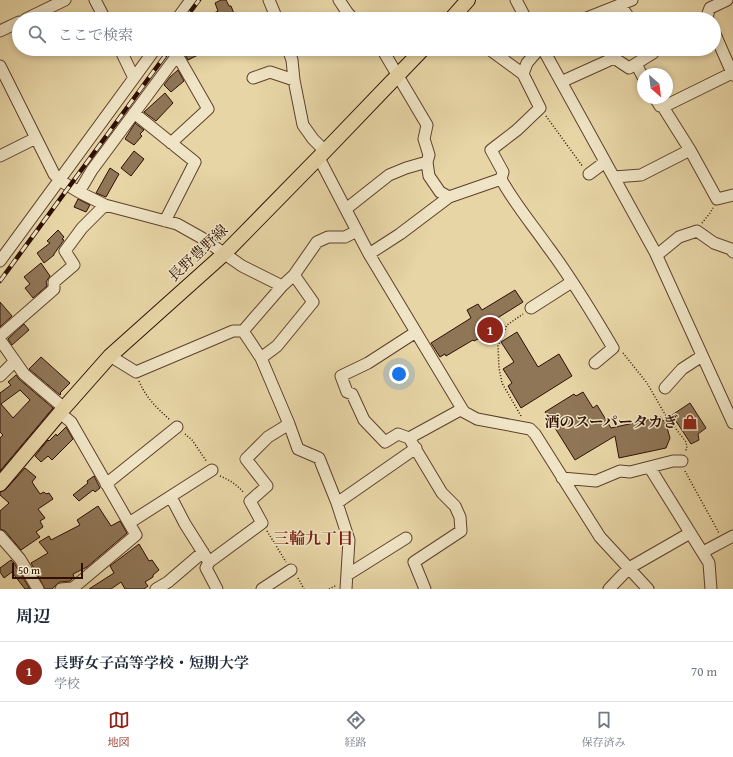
<!DOCTYPE html>
<html lang="ja">
<meta charset="utf-8">
<style>
:root{--surface:#fff;--page:#f6f6f7;--text:#1f2937;--muted:#747a83;--line:#e0e1e3;--accent:#8f2418}
body{margin:0;font-family:"Gentium Book Plus","Noto Serif JP",serif;background:var(--page);color:var(--text)}
.compass{position:absolute;left:637px;top:68px;width:36px;height:36px;border-radius:50%;background:var(--surface);box-shadow:0 2px 6px #0003;rotate:152deg}
.scale{position:absolute;left:12px;bottom:10px;width:71px;box-sizing:border-box;padding-left:4px;border:2px solid #2f1002;border-top:0;font-size:11px;line-height:14px;white-space:nowrap;color:#2f1002;-webkit-text-stroke:3px #efe4c5;paint-order:stroke}
.you{position:absolute;left:399px;top:374px;width:14px;height:14px;margin:-10px;border:3px solid #fff;border-radius:50%;background:#1a73e8;box-shadow:0 0 0 6px #1a73e833}
.badge{display:grid;place-items:center;width:26px;height:26px;border-radius:50%;background:var(--accent);color:#fff;font-size:13px;font-weight:700}
.pin{position:absolute;translate:-50% -50%;border:2px solid #fff;box-shadow:0 1px 4px #0006}
.list{margin:0;padding:0;list-style:none}
h2{display:flex;justify-content:space-between;align-items:center;height:52px;margin:0;padding:0 16px;font-size:17px}
h2 small{font-size:13px;font-weight:400;color:var(--muted)}
.list li{display:grid;grid-template-columns:26px 1fr auto;gap:12px;align-items:center;box-sizing:border-box;height:60px;padding:0 16px;border-top:1px solid var(--line)}
.list b{display:block;font-size:15px;white-space:nowrap}
.list p{margin:0;font-size:13px;white-space:nowrap;color:var(--muted)}
.list em{font-size:13px;font-style:normal;color:var(--muted)}
.icon{flex:none;width:22px;height:22px;fill:none;stroke:currentColor;stroke-width:2;stroke-linecap:round;stroke-linejoin:round}
.map{position:relative;flex:none;width:733px;height:589px;overflow:hidden}
.search{position:absolute;background:var(--surface);box-shadow:0 2px 6px #0003;left:12px;right:12px;top:12px;height:44px;display:flex;align-items:center;gap:10px;box-sizing:border-box;padding:0 14px;border-radius:22px;color:var(--muted);font-size:15px}
.sheet{height:112px;background:var(--surface)}
nav{display:flex;justify-content:space-around;align-items:center;box-sizing:border-box;height:56px;border-top:1px solid var(--line);background:var(--surface);font-size:11px;color:var(--muted)}
nav a{display:grid;justify-items:center;gap:2px}
nav .on{color:var(--accent)}
.map>svg:first-child{display:block}
.building{fill:#8f7657;stroke:#2f1002;fill-rule:evenodd}
.lines{fill:none;stroke-linecap:round;stroke-linejoin:round}
.minor-casing{stroke:#5d412b;stroke-width:13}
.major-casing{stroke:#2f1002;stroke-width:16}
.path{stroke:#2f1002;stroke-width:1.5;stroke-dasharray:1 2;stroke-linecap:butt}
.minor{stroke:#efe4c5;stroke-width:11}
.major{stroke:#e7d5a6;stroke-width:14}
.rail-casing{stroke:#2f1002;stroke-width:4.5}
.rail{stroke:#efe4c5;stroke-width:3;stroke-dasharray:9;stroke-linecap:butt}
.labels{text-anchor:middle;stroke-width:3;stroke-linejoin:round;paint-order:stroke}
.street-label{font-size:15px;fill:#2f1002;stroke:#efe4c5}
.poi-label{font-size:15px;font-weight:bold;fill:#2f1002;stroke:#efe4c5;text-anchor:end}
.neighbourhood-label{font-size:16px;font-weight:bold;fill:#7a1f14;stroke:#efe4c5}
</style>
<div class="map">
<svg width="733" height="589" viewBox="0 0 733 589">
<rect width="100%" height="100%" fill="#e7d5a6"/>
<filter id="stains"><feTurbulence type="fractalNoise" baseFrequency=".005" numOctaves="4"/><feColorMatrix values="0 0 0 0 .2 0 0 0 0 .09 0 0 0 0 .02 0 0 0 .5 -.17"/></filter>
<radialGradient id="worn" r=".72"><stop offset=".6" stop-color="#630" stop-opacity="0"/><stop offset="1" stop-color="#630" stop-opacity=".3"/></radialGradient>
<path class="building" d="M 221,0 L 226,0 L 229,6 L 231,6 L 235,16 L 228,19 L 202,19 L 218,11 L 215,3 Z
M 178,49 L 197,49 L 200,54 L 188,60 L 186,56 L 179,52 Z
M 178,70 L 184,81 L 171,92 L 164,85 L 170,77 Z
M 165,93 L 173,103 L 156,121 L 144,112 Z
M 135,123 L 144,130 L 140,134 L 142,136 L 134,145 L 125,139 Z
M 134,151 L 144,159 L 131,176 L 121,168 Z
M 110,168 L 119,174 L 106,197 L 96,193 Z
M 78,199 L 90,205 L 86,212 L 74,207 Z
M 58,230 L 64,237 L 62,239 L 64,240 L 54,254 L 54,255 L 44,263 L 37,253 L 50,243 L 47,241 Z
M 41,263 L 50,276 L 46,282 L 47,286 L 33,298 L 25,288 L 30,284 L 24,277 Z
M 515,290 L 523,302 L 483,327 L 491,340 L 480,338 L 474,341 L 473,340 L 446,356 L 445,354 L 440,357 L 431,343 L 471,318 L 467,310 L 478,304 L 482,310 Z
M 0,302 L 12,316 L 0,327 Z
M 24,324 L 29,330 L 12,345 L 8,339 Z
M 517,332 L 538,367 L 559,354 L 572,376 L 521,408 L 508,386 L 512,383 L 503,369 L 514,362 L 501,342 Z
M 41,357 L 70,383 L 60,393 L 61,394 L 60,395 L 29,369 Z
M 16,375 L 19,379 L 53,408 L 0,471 L 0,438 L 3,435 L 0,432 L 0,393 L 11,385 L 8,382 ZM 20,390 L 30,400 L 13,418 L 1,404 Z
M 583,392 L 593,408 L 597,405 L 611,428 L 661,417 L 663,421 L 665,420 L 670,438 L 666,448 L 619,458 L 615,436 L 575,460 L 545,412 L 574,394 L 576,396 Z
M 690,403 L 706,428 L 698,434 L 699,440 L 691,444 L 672,415 Z
M 66,427 L 73,439 L 52,460 L 48,456 L 41,462 L 35,456 L 48,440 L 49,441 L 56,434 L 57,436 Z
M 25,468 L 36,477 L 32,482 L 40,494 L 44,492 L 46,494 L 49,493 L 53,499 L 38,509 L 45,518 L 40,521 L 43,527 L 36,532 L 40,537 L 21,550 L 5,531 L 0,529 L 0,511 L 9,503 L 0,495 L 0,492 L 6,489 Z
M 94,476 L 100,488 L 95,492 L 93,490 L 79,501 L 73,495 L 88,483 L 87,481 Z
M 98,506 L 111,526 L 120,521 L 127,533 L 87,567 L 73,574 L 74,577 L 70,581 L 60,582 L 57,584 L 52,589 L 45,589 L 31,563 L 48,553 L 39,542 L 49,536 L 51,540 L 80,525 L 77,520 Z
M 139,544 L 149,561 L 152,560 L 159,570 L 153,575 L 153,577 L 145,582 L 148,586 L 144,589 L 125,589 L 121,582 L 111,589 L 89,589 L 114,573 L 110,566 Z
M 11,560 L 14,563 L 30,589 L 25,589 L 12,572 L 4,578 L 0,572 L 0,568 Z"/>
<g class="lines">
<g class="minor-casing">
<path id="minor" d="M 95,0 L 105,19
M 269,0 L 277,19
M 339,0 L 347,12 L 353,19
M 516,0 L 526,19
M 620,5 L 630,19
M 26,19 L 65,0
M 177,19 L 191,0
M 584,19 L 632,0
M 708,19 L 707,16 L 710,8 L 727,0
M 0,31 L 19,22
M 714,32 L 733,75
M 288,49 L 292,60 L 294,80 L 303,125 L 313,139 L 325,151
M 382,49 L 427,125 L 424,139 L 429,155 L 427,162 L 429,176 L 440,192 L 449,197
M 489,49 L 523,74
M 543,49 L 655,252 L 733,423
M 636,64 L 643,77
M 0,66 L 54,174 L 59,180 L 79,192 L 105,205 L 177,224 L 202,238 L 242,266 L 282,286 L 243,331 L 261,358 L 289,424 L 298,449 L 319,458 L 337,503 L 349,540 L 346,589
M 134,78 L 155,49
M 253,78 L 270,72 L 294,80
M 561,82 L 614,58 L 629,68 L 653,53 L 650,49
M 663,107 L 732,73
M 134,113 L 195,162 L 165,221
M 690,150 L 717,199 L 733,195
M 0,156 L 36,138
M 319,158 L 369,254 L 464,412 L 477,419 L 530,429 L 535,434 L 600,537 L 648,589
M 589,174 L 605,162
M 614,177 L 641,175 L 690,150 L 663,107 L 660,106 L 655,98
M 501,179 L 503,172 L 491,150 L 517,130 L 540,108 L 523,74 L 527,63 L 539,49
M 79,192 L 92,170 L 175,58 L 180,60 L 208,109 L 171,143
M 346,209 L 389,175 L 406,168 L 427,162
M 369,254 L 400,234 L 449,197 L 501,179 C 514,203 532,224 548,247 C 572,279 593,314 613,348 L 595,363
M 657,255 L 679,237 L 697,231 L 714,243 L 731,249 L 733,252
M 0,261 L 134,78 L 120,49
M 294,275 L 317,242 L 328,237 L 345,237 L 357,231
M 531,308 L 567,285 L 571,280
M 0,336 L 54,289 L 54,282 L 74,265 L 65,251 L 82,228 L 105,205
M 0,340 L 24,374 L 64,408
M 110,356 L 136,372 L 233,331 L 243,331
M 261,358 L 277,346 L 313,302 L 294,275 L 282,286
M 0,376 L 15,361
M 665,388 L 682,369 L 702,356
M 60,413 L 71,422 L 129,523
M 409,438 L 398,434 L 385,442 L 364,420 L 352,394 L 347,392 L 341,376 L 368,363 L 416,332
M 650,468 L 709,563 L 711,589
M 562,478 L 596,481 L 620,471 L 630,472 L 673,461 L 682,461
M 106,484 L 177,427
M 171,497 L 185,524 L 209,562
M 337,503 L 416,448
M 0,536 L 20,559 L 38,589
M 703,552 L 733,536
M 347,575 L 406,538
M 61,589 L 73,588 L 136,535 L 129,523 L 212,470
M 156,589 L 168,582 L 203,552
M 217,589 L 206,568 L 209,562 L 262,523 L 250,501 L 267,486 L 246,459 L 268,437 L 289,424
M 262,589 L 291,570
M 425,589 L 414,562 L 461,531 L 460,517 L 455,506 L 442,493 L 409,438 L 462,409
M 609,589 L 629,568 L 690,533"/>
</g>
<g class="major-casing">
<path id="major" d="M 451,19 L 468,0
M 0,484 L 64,408 L 110,356 L 225,253 L 325,151 L 423,49"/>
</g>
<path class="path" d="M 546,116 L 583,167
M 702,223 L 710,213 L 713,208
M 623,353 L 647,383 L 666,416 L 686,442 L 687,448 L 685,452
M 139,381 C 146,398 157,408 170,420
M 521,416 L 502,383 L 499,368 L 498,346 L 507,325 L 523,314
M 185,434 L 192,440 L 207,462
M 685,471 L 719,533
M 220,476 C 230,480 237,485 244,493
M 267,531 L 286,562
M 298,578 L 304,589
M 329,589 L 337,585"/>
<use href="#minor" class="minor"/>
<use href="#major" class="major"/>
<g class="rail-casing">
<path id="rail" d="M 185,19 L 199,0
M 0,281 L 170,49"/>
</g>
<use href="#rail" class="rail"/>
</g>
<defs>
<g id="shop-bare" transform="scale(1.2)"><path d="M-5-2.5h2.3a2.7 3.5 0 0 1 5.4 0H5L5.5 6h-11ZM-1.5-2.5h3a1.5 2.3 0 0 0-3 0Z" fill="#8f2418" stroke="#efe4c5" stroke-width="2.5" paint-order="stroke"/></g>
</defs>
<g fill-rule="evenodd">
<use href="#shop-bare" x="690" y="422"/>
</g>
<g class="labels">
<g class="street-label">
<text transform="translate(198 253) rotate(-43)" y="5">長野豊野線</text>
</g>
<g class="poi-label">
<text x="678" y="427">酒のスーパータカぎ</text>
</g>
<g class="neighbourhood-label">
<text x="313" y="544">三輪九丁目</text>
</g>
</g>
<rect width="100%" height="100%" filter="url(#stains)"/>
<rect width="100%" height="100%" fill="url(#worn)"/>
</svg>
<svg class="compass" viewBox="-18 -18 36 36"><path d="M0-13l5 13h-10z" fill="#e53935"/><path d="M0 13l5-13h-10z" fill="#747a83"/></svg>
<div class="scale">50 m</div>
<div class="you"></div>
<div class="pin badge" style="left:490px;top:330px">1</div>
<div class="search"><svg class="icon" aria-label="search" viewBox="0 0 24 24"><circle cx="10" cy="10" r="6"/><path d="M15 15l6 6"/></svg>ここで検索</div>
</div>
<section class="sheet">
<h2>周辺<small></small></h2>
<ul class="list">
<li><span class="badge">1</span><div><b>長野女子高等学校・短期大学</b><p>学校</p></div><em>70 m</em></li>
</ul>
</section>
<nav>
<a class="on"><svg class="icon" aria-label="map" viewBox="0 0 24 24"><path d="M3 6l6-2 6 2 6-2v14l-6 2-6-2-6 2zM9 4v14M15 6v14"/></svg>地図</a>
<a><svg class="icon" aria-label="directions" viewBox="0 0 24 24"><path d="M12 3l9 9-9 9-9-9zM9 14v-3h6M13 9l2 2-2 2"/></svg>経路</a>
<a><svg class="icon" aria-label="saved" viewBox="0 0 24 24"><path d="M7 4h10v16l-5-4-5 4z"/></svg>保存済み</a>
</nav>
